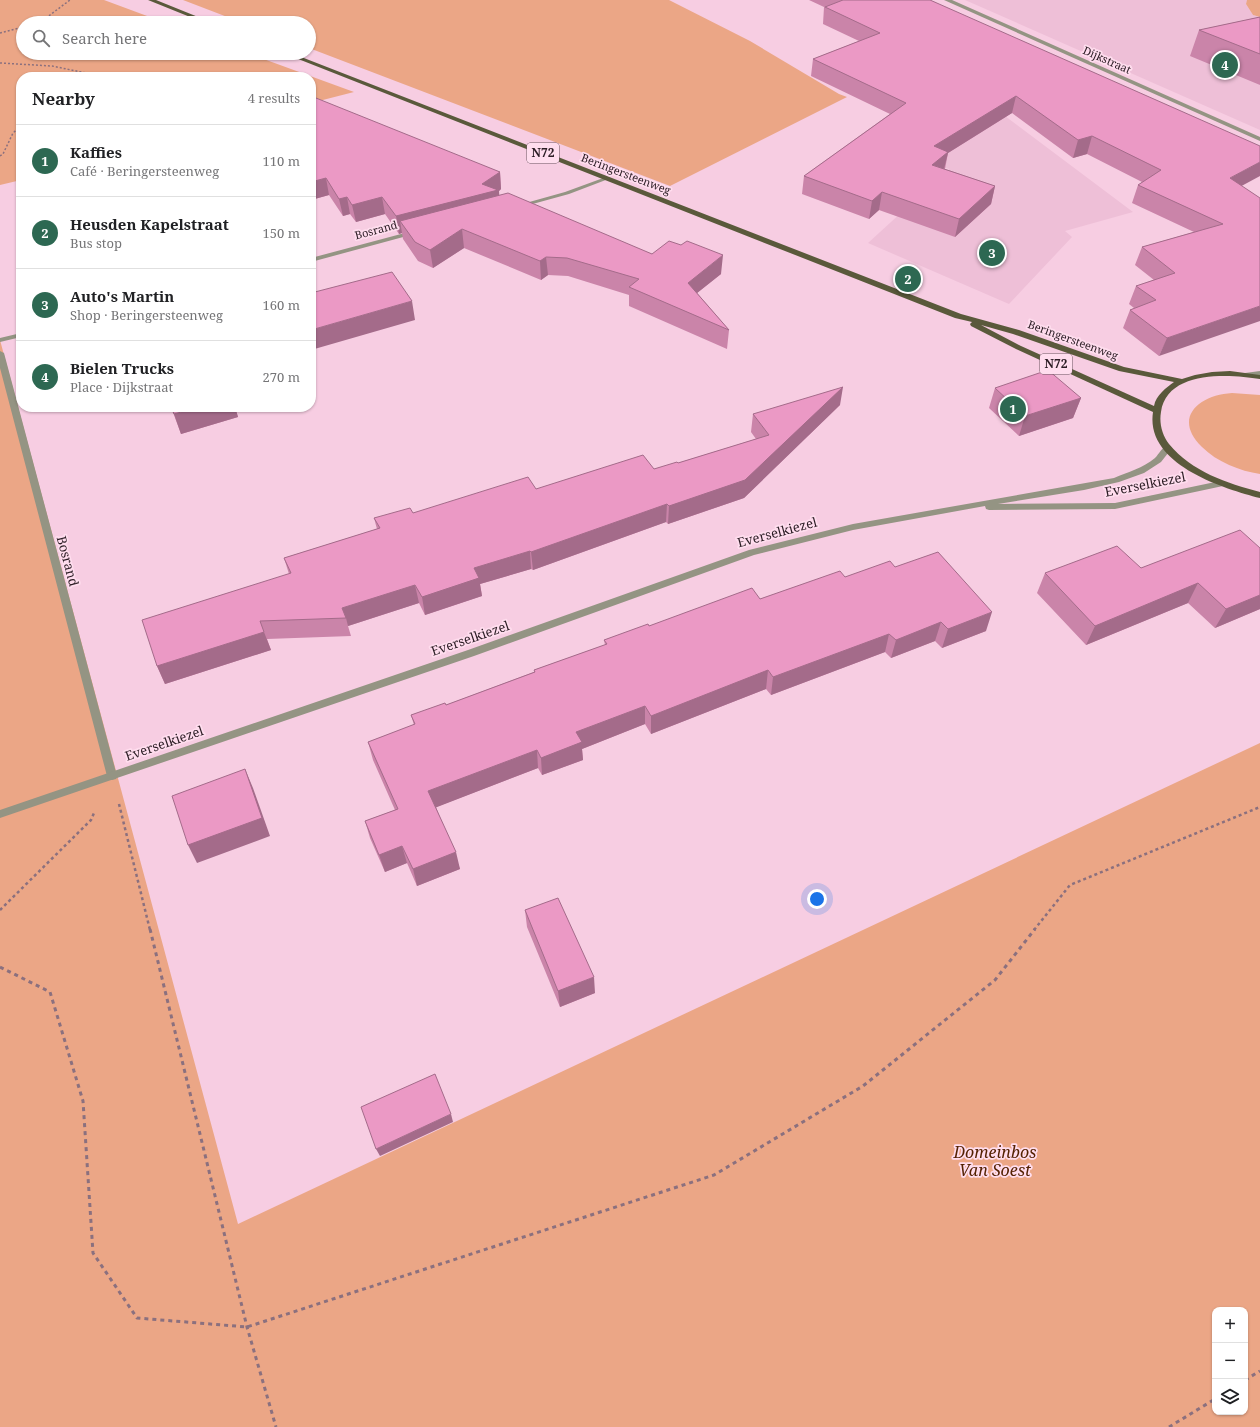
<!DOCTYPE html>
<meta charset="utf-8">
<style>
:root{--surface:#fff;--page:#f6f6f6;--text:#202124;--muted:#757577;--line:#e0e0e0;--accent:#2d6852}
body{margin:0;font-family:"Noto Serif",serif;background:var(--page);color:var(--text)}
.controls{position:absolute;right:12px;bottom:12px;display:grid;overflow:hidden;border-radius:8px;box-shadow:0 1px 3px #0004}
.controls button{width:36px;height:36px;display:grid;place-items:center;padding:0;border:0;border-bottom:1px solid var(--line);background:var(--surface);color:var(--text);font:20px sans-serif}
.you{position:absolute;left:817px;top:899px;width:14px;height:14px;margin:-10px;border:3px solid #fff;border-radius:50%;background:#1a73e8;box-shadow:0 0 0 6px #1a73e833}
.badge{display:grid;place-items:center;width:26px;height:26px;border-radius:50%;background:var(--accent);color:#fff;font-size:13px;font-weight:700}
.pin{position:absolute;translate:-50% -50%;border:2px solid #fff;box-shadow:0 1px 4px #0006}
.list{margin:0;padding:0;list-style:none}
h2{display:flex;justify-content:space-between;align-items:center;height:52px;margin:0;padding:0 16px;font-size:17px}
h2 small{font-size:13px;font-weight:400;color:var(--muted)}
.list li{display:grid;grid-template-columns:26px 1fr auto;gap:12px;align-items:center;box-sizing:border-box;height:72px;padding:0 16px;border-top:1px solid var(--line)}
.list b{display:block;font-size:15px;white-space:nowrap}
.list p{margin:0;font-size:13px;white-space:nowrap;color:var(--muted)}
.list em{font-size:13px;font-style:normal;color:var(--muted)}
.icon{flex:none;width:22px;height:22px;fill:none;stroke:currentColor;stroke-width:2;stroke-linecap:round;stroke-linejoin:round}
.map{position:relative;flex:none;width:1260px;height:1427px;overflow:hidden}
.search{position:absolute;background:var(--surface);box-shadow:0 1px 3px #0004;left:16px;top:16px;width:300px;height:44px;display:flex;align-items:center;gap:10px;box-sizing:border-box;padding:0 14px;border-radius:22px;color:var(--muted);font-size:15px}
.panel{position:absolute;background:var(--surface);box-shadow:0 1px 3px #0004;left:16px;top:72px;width:300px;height:340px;border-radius:16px}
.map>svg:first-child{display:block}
.built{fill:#eebfd7}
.green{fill:#eba686;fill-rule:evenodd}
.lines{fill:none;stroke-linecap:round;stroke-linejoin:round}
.path-far2{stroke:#8b707e;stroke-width:1.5;stroke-dasharray:2 2;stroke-linecap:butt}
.path-far1{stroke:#8b707e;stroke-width:2.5;stroke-dasharray:3 3;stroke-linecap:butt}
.path{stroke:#8b707e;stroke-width:3;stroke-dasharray:4 4;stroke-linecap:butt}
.minor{fill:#949483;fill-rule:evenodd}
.tertiary{fill:#949483;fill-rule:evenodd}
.primary{fill:#5a593b;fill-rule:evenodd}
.wall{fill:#ca84a9}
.shaded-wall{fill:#a46b8a}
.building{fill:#eb99c5;stroke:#a46b8a}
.labels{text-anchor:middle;stroke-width:3.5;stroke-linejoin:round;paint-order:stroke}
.far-street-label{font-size:11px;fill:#2b1c24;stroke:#fde}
.shield{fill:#fde;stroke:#6b5661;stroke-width:1}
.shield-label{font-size:12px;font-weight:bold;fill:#2b1c24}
.street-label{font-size:13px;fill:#2b1c24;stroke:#fde}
.near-park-label{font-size:16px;font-style:italic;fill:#542102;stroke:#fde}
</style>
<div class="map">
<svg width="1260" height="1427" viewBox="0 0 1260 1427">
<rect width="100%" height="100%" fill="#f7cde2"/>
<path class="built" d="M 965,0 L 1247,0 L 1246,4 L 1253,15 L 1260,17 L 1260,130 Z
M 997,110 L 1133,212 L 1065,231 L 1072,237 L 1009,304 L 868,243 L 949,169 L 931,163 Z"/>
<path class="green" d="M 0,0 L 104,0 L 166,23 L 23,23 L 23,53 L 247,53 L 354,92 L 311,103 L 311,77 L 21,77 L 21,180 L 0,185 Z
M 183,0 L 669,0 L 750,41 L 839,94 L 847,97 L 670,186 L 309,48 L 309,23 L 243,23 Z
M 1247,0 L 1260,0 L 1260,17 L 1253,15 L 1246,4 Z
M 0,340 L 238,1224 L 1260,743 L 1260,1427 L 0,1427 ZM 1215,1310 L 1245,1310 L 1245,1412 L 1215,1412 Z
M 1232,393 L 1260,395 L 1260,474 C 1240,471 1217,462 1202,447 C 1172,418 1199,395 1232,393 Z"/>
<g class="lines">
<path class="path-far2" d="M 35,23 L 42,21 L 70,0
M 0,33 L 23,27
M 0,63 L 52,66 L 86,73 L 87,77
M 0,156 L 3,154 L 13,133 L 21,126"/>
<path class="path-far1" d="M 119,804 L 150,930
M 0,910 L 91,820 L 94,813
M 1034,930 L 1070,885 L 1260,807"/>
<path class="path" d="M 150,929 L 247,1327 L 276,1427
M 0,967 L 50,992 L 83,1101 L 93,1253 L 137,1318 L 247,1327 L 714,1175 L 863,1086 L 995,980 L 1035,929
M 1245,1380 L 1260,1371
M 1169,1427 L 1215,1399"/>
<path class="minor" d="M 944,0 L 952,0 L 1260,137 L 1260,141 Z
M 606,177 L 611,178 L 569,194 L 518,208 L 515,206 L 565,192 Z
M 416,230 L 418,231 L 418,233 L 311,262 L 311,258 Z
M 21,333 L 21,337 L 0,342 L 0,338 Z
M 0,351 L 4,353 L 117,776 L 116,779 L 112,780 L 108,779 L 107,776 L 0,368 Z
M 1260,371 L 1260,375 L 1248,377 L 1244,375 L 1245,373 Z"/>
<path class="tertiary" d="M 1168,445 L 1172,448 L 1161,462 L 1144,473 L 1119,482 L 1084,490 L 998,504 L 1115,503 L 1220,481 L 1223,482 L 1224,484 L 1223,486 L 1115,509 L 989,510 L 986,509 L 985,506 L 853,530 L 754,555 L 474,656 L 0,818 L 0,810 L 468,650 L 749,550 L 853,524 L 1114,478 C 1128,472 1143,468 1155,458 C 1159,454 1162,447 1168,445 Z"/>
<path class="primary" d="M 148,0 L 156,0 L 213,23 L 205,23 Z
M 283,53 L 291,53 L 961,314 L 1019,330 L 1124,367 L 1182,379 L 1195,375 L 1212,372 L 1230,371 L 1260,375 L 1260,379 C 1229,374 1167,370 1161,412 C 1159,423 1162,435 1169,444 C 1192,472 1227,483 1260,492 L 1260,498 C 1222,488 1145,464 1153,412 L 1016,349 L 971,326 L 970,324 L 972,322 L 955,318 ZM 981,325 L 1013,334 L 1119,371 L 1174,382 C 1166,388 1156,395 1154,406 L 1021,346 Z"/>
</g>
<path class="wall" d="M 809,0 L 930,0 L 1242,186 L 1159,356 L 1123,328 L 1130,310 L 1134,308 L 1129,304 L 1136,286 L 1154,280 L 1135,265 L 1142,247 L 1194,232 L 1132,203 L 1138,185 L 1142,182 L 1087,154 L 1073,158 L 1012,113 L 948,153 L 945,169 L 995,186 L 991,204 L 955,237 L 879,210 L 869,219 L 802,194 L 804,176 L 890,114 L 811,76 L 813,59 L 859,41 L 823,24 L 824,7 Z
M 1260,17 L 1260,85 L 1190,56 L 1199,30 Z
M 311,101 L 500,172 L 501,189 L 499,191 L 499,195 L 652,254 L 721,274 L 697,293 L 729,330 L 727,349 L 629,306 L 629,295 L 568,276 L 548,275 L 541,280 L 464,248 L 433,268 L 418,261 L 403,239 L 402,233 L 399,234 L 385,214 L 356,222 L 350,214 L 343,216 L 329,195 L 311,200 Z
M 995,388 L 1081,398 L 1073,418 L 1019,436 L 989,408 Z
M 840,405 L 744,498 L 668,524 L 666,522 L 533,570 L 531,569 L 480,584 L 482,596 L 425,615 L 419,603 L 348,626 L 351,636 L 267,639 L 271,650 L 165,684 L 157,666 L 289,574 L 284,558 L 377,529 L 374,518 L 413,513 L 536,489 L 654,469 L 678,463 L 756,439 L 751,432 L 753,414 Z
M 93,407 L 112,407 L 108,411 Z
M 171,407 L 235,407 L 238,417 L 181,434 Z
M 1260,548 L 1260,609 L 1215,628 L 1188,603 L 1086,645 L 1037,593 L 1045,573 L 1141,568 Z
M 895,567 L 986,631 L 942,648 L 935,641 L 891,658 L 885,652 L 771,695 L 766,689 L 651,734 L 645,724 L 582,749 L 583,760 L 542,775 L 538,768 L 436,807 L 460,869 L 417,886 L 407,863 L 385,872 L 370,838 L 365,821 L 395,810 L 373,760 L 368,742 L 414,725 L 411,715 L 446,705 L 534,672 L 534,670 L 605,645 L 604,640 L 649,626 L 760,599 L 845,577 Z
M 525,910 L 595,993 L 560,1007 L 527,927 Z"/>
<path class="shaded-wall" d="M 1016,96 L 1012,113 L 948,153 L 944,169 L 930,164 L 934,146 Z
M 1092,136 L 1087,154 L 1073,158 L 1078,140 Z
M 1260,162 L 1260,176 L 1223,196 L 1230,178 Z
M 500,172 L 501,189 L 499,191 L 500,207 L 400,221 L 402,233 L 399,234 L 396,216 L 482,184 Z
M 326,178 L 329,195 L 311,200 L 311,182 Z
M 995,186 L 991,204 L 955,237 L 959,219 Z
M 882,192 L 879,210 L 869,219 L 872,201 Z
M 347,197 L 350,214 L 343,216 L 339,199 Z
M 382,197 L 385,214 L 356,222 L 352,205 Z
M 462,229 L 464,248 L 433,268 L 430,250 Z
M 723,255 L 721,274 L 687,301 L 688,283 Z
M 546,257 L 548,275 L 541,280 L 540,261 Z
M 412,301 L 415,320 L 311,350 L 311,330 Z
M 1260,306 L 1260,321 L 1159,356 L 1167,338 Z
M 843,387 L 840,405 L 744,498 L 668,524 L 669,506 Z
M 1081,398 L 1073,418 L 1019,436 L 1025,416 Z
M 107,407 L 112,407 L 108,411 Z
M 200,407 L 235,407 L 238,417 L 181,434 L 174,414 Z
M 667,504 L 666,522 L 533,570 L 531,552 Z
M 530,551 L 531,569 L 480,584 L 482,596 L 425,615 L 422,597 L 474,568 Z
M 1198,583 L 1188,603 L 1086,645 L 1095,626 Z
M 415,585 L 419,603 L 348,626 L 346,618 L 342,608 Z
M 1260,595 L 1260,609 L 1215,628 L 1226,609 Z
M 992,612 L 986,631 L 942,648 L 948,629 Z
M 941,622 L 935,641 L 891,658 L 896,640 Z
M 264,632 L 271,650 L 165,684 L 157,666 Z
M 889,634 L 885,652 L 771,695 L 773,677 Z
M 768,670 L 766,689 L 651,734 L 651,716 Z
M 645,706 L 645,724 L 582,749 L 583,760 L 542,775 L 541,758 L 576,732 Z
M 537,750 L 538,768 L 432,809 L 428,791 Z
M 245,769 L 253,788 L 270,836 L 197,863 L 188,845 Z
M 402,846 L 407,863 L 385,872 L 379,855 Z
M 456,852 L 460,869 L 417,886 L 413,869 Z
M 594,977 L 595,993 L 560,1007 L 558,991 Z
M 451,1114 L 453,1122 L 380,1156 L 376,1149 Z"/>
<path class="building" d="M 843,0 L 930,0 L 1260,146 L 1260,162 L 1230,178 L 1260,198 L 1260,306 L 1167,338 L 1130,310 L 1156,300 L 1136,286 L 1175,273 L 1142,247 L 1223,224 L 1138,185 L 1161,170 L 1092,136 L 1078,140 L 1016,96 L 934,146 L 948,152 L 932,165 L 995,186 L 959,219 L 882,192 L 872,201 L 804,176 L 906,103 L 813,59 L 880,33 L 825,7 Z
M 1260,17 L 1260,54 L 1199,30 Z
M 316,98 L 500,172 L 482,184 L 498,190 L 396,216 L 382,197 L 352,205 L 347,197 L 339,199 L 326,178 L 311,182 L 311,101 Z
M 508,193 L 652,254 L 669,241 L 681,245 L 687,241 L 723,255 L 688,283 L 729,330 L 629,287 L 639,279 L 567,258 L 546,257 L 540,261 L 462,229 L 430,250 L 415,242 L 400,221 Z
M 392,272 L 412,301 L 311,330 L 311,293 Z
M 1048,370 L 1081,398 L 1025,416 L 995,388 Z
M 843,387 L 745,480 L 669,506 L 667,504 L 531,552 L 530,551 L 474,568 L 479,578 L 422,597 L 415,585 L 342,608 L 346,618 L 260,621 L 264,632 L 157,666 L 142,620 L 291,573 L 284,558 L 380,528 L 374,518 L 410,508 L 413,513 L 528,477 L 536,489 L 643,455 L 654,469 L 677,462 L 678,463 L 769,435 L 753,414 Z
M 171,407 L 200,407 L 174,414 Z
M 1240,530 L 1260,548 L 1260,595 L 1226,609 L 1198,583 L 1095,626 L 1045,573 L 1117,546 L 1141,568 Z
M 938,552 L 992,612 L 948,629 L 941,622 L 896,640 L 889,634 L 773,677 L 768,670 L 651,716 L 645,706 L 576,732 L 582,742 L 541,758 L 537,750 L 428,791 L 456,852 L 413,869 L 402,846 L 379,855 L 365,821 L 398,809 L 368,742 L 415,724 L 411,715 L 445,703 L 446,705 L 535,672 L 534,670 L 607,644 L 604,640 L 648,624 L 649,626 L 752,588 L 760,599 L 840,571 L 845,577 L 890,561 L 895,567 Z
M 245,769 L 262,818 L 188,845 L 172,796 Z
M 558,898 L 594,977 L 558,991 L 525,910 Z
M 435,1074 L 451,1114 L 376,1149 L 361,1107 Z"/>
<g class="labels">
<g class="far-street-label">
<text transform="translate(1107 60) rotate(24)" y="4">Dijkstraat</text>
<text transform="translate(626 174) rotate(21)" y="4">Beringersteenweg</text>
<text transform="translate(376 230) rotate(-15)" y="4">Bosrand</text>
<text transform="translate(1073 340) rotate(20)" y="4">Beringersteenweg</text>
</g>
<g class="shield">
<rect x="527" y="143" width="32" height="20" rx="3"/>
<rect x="1040" y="354" width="32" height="20" rx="3"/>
</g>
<g class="shield-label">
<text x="543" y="157">N72</text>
<text x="1056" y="368">N72</text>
</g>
<g class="street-label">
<text transform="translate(1145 484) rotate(-11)" y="5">Everselkiezel</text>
<text transform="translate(777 532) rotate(-15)" y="5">Everselkiezel</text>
<text transform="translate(68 561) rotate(75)" y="5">Bosrand</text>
<text transform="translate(470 638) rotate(-19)" y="5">Everselkiezel</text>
<text transform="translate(164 743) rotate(-19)" y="5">Everselkiezel</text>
</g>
<g class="near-park-label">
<text x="995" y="1158">Domeinbos<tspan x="995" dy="18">Van Soest</tspan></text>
</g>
</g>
</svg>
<div class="controls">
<button>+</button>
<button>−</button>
<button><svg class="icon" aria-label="layers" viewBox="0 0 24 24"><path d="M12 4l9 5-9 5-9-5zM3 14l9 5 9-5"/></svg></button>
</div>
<div class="you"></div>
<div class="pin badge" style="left:1013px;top:409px">1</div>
<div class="pin badge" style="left:908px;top:279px">2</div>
<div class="pin badge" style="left:992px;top:253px">3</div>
<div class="pin badge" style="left:1225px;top:65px">4</div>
<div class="search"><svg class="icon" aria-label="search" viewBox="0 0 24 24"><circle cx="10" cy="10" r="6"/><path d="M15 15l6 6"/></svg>Search here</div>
<section class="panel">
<h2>Nearby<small>4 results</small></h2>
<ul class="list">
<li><span class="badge">1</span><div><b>Kaffies</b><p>Café · Beringersteenweg</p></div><em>110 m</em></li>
<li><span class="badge">2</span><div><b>Heusden Kapelstraat</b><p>Bus stop</p></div><em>150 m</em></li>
<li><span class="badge">3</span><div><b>Auto's Martin</b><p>Shop · Beringersteenweg</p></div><em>160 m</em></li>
<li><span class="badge">4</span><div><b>Bielen Trucks</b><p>Place · Dijkstraat</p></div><em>270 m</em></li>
</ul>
</section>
</div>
